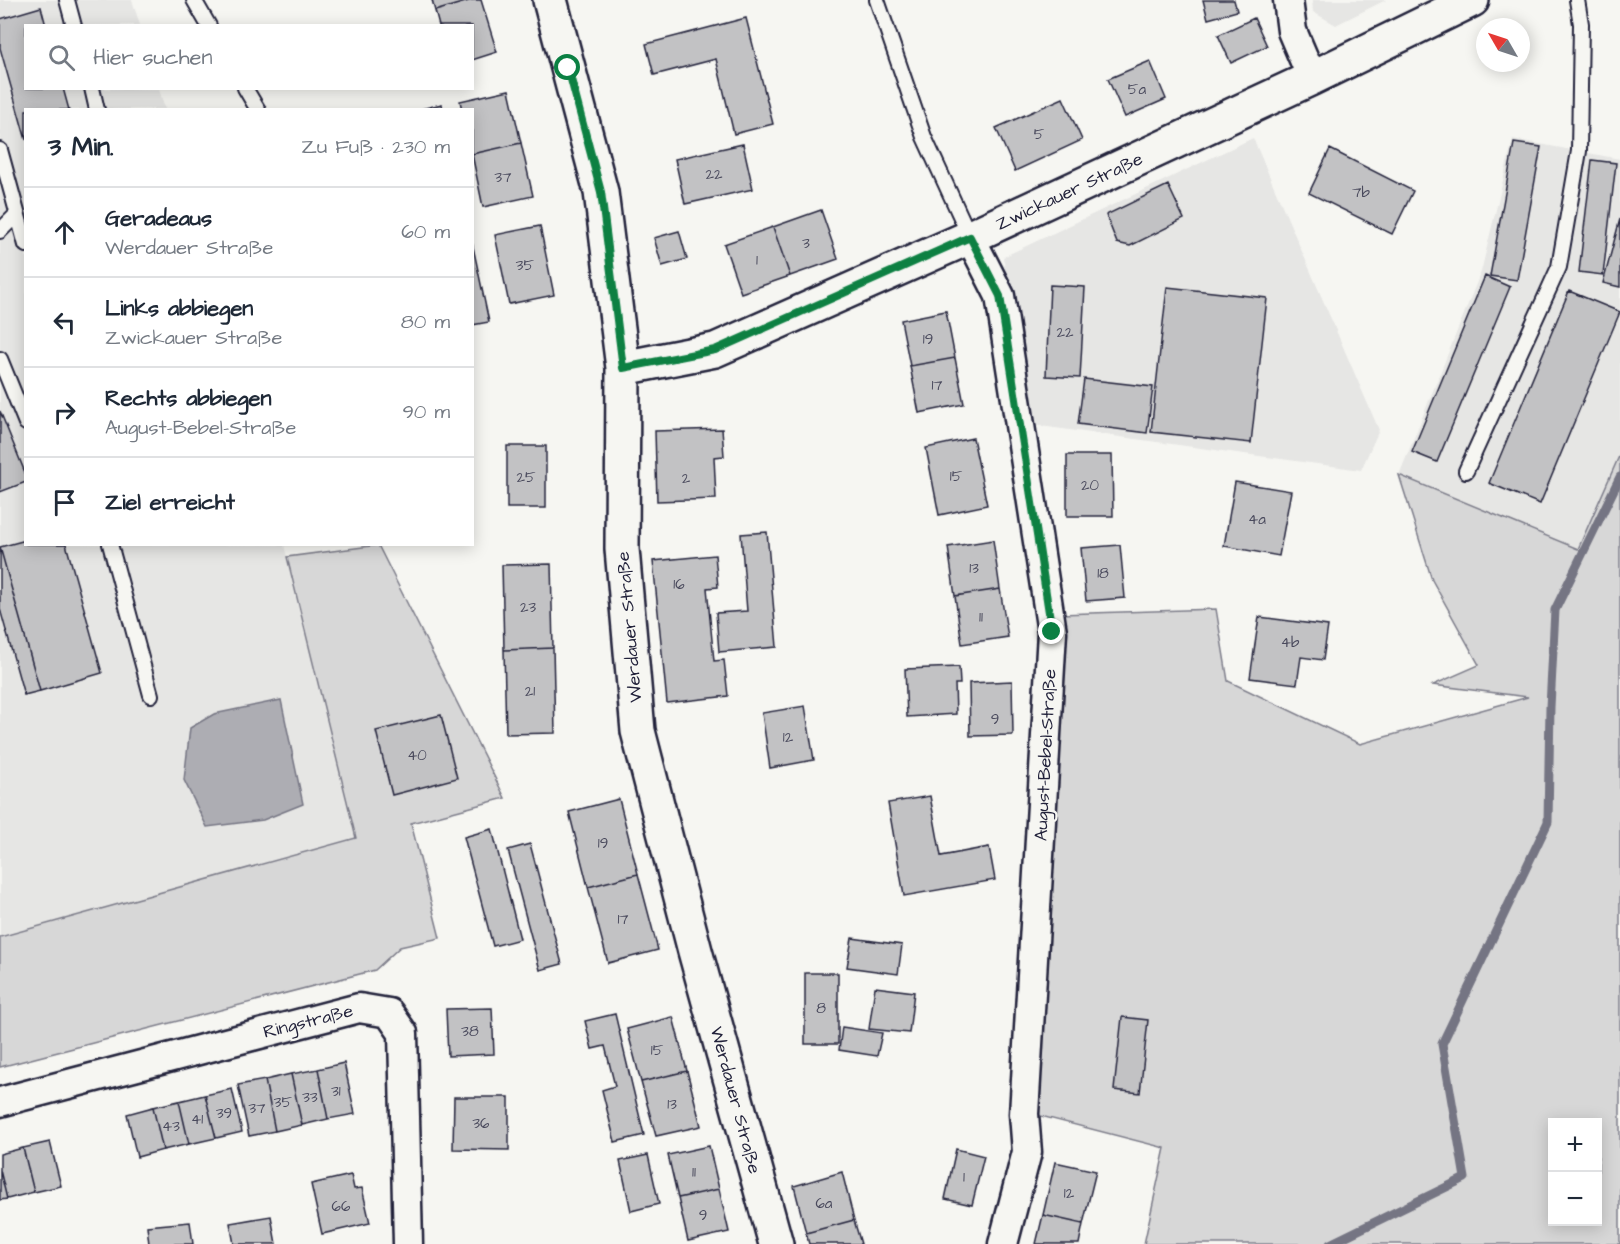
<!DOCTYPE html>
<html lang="de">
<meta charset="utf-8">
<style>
:root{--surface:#fff;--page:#f2f2f3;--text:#1f2937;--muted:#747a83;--line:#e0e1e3}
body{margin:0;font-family:"Architects Daughter",sans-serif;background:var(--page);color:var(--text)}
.controls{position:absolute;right:18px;bottom:18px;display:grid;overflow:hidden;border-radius:0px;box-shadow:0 3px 15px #0003}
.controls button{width:54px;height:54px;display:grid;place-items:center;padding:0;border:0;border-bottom:2px solid var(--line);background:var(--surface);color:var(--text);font:30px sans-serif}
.compass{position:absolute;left:1476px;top:18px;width:54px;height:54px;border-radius:50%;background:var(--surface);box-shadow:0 3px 15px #0003;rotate:309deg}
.stop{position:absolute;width:18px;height:18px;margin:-14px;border:4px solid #0b8043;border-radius:50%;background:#fff}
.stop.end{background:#0b8043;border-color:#fff;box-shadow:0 2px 6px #0008}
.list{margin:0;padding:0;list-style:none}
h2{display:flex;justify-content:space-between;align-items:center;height:78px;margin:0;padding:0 24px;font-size:26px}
h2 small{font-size:20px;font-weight:400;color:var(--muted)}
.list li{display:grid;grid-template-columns:39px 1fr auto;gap:18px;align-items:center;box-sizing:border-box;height:90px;padding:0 24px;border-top:2px solid var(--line)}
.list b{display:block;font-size:22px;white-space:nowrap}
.list p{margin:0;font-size:20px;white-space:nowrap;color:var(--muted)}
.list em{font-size:20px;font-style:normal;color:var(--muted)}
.icon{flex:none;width:33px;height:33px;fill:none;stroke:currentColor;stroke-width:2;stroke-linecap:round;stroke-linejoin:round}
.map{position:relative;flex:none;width:1620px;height:1244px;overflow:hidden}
.search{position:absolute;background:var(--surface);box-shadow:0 3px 15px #0003;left:24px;top:24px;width:450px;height:66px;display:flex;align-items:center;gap:15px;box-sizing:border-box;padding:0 21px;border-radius:0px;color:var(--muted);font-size:22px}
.panel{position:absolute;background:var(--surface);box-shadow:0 3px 15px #0003;left:24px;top:108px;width:450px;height:438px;border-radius:0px}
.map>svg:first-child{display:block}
.built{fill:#e6e6e4}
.green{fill:#d7d7d7;stroke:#7c7c89;stroke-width:1.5;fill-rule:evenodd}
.water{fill:#adadb3;stroke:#757583;stroke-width:1.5}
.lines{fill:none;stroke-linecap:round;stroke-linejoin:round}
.stream{stroke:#757583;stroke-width:9}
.building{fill:#c2c2c4;stroke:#22223b;stroke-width:1.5}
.lane-casing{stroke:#22223b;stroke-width:18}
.street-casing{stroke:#22223b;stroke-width:33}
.secondary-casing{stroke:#22223b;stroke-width:38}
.lane{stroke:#f6f6f2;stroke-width:14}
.street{stroke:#f6f6f2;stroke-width:28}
.secondary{stroke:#f6f6f2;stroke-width:33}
.route{stroke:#0b8043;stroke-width:8}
.labels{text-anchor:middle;stroke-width:4.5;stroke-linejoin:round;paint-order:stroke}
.number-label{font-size:15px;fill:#4a4a5d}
.street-label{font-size:18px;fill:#22223b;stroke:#f6f6f2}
</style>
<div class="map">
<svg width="1620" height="1244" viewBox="0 0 1620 1244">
<rect width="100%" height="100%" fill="#f6f6f2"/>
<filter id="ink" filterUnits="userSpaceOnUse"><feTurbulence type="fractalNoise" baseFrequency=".0167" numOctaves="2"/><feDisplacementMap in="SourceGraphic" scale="12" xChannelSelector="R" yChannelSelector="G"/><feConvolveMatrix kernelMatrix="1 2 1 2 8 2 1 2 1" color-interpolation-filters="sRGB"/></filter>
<g filter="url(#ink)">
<path class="built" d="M 0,0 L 132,0 L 140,25 L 26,26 L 26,88 L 159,89 L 165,109 L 26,110 L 26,544 L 284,545 L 356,838 L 0,937 Z
M 1312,0 L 1386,0 L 1336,25 L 1313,12 Z
M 1253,138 L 1379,430 L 1361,470 L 1033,425 L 1003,257 Z
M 1513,139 L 1620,159 L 1620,454 L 1578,549 L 1399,475 L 1481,272 Z"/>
<path class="green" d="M 1620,454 L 1620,1244 L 1144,1244 L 1165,1148 L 1033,1114 L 1060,614 L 1216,609 L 1228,681 L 1360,744 L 1528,697 L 1433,685 L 1479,665 L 1432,580 L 1399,475 L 1578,549 ZM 1552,1122 L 1598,1122 L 1598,1222 L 1552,1222 Z
M 378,545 L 505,798 L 411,823 L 440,938 L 400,947 L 375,970 L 0,1067 L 0,937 L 356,838 L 287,557 Z"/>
<path class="water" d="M 281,700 L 303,804 L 263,820 L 207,827 L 184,780 L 190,728 L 214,714 Z"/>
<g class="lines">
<path class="stream" d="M 1330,1244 L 1465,1178 L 1442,1044 L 1548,822 L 1550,707 L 1555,610 L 1620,477"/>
</g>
<path class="building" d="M 432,0 L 472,0 L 435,11 Z
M 472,0 L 481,0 L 497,52 L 472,60 L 472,26 L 439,26 L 435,11 Z
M 1203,0 L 1234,0 L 1237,11 L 1208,19 Z
M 41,7 L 46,26 L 26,26 L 26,88 L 63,88 L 69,110 L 26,110 L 26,140 L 0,48 L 0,19 Z
M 746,18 L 773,124 L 734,134 L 716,59 L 654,75 L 646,44 Z
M 1254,18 L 1267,46 L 1231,63 L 1218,35 Z
M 1150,61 L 1166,99 L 1125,117 L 1108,79 Z
M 509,90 L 521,143 L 472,154 L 472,110 L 462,110 L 460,101 Z
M 1063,98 L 1082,140 L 1015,171 L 996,128 Z
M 442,104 L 443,110 L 421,109 Z
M 521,143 L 533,196 L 483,207 L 472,154 Z
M 1514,143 L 1541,147 L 1517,280 L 1490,276 Z
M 743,144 L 753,189 L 685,204 L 675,159 Z
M 1330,149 L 1413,191 L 1392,234 L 1309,193 Z
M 1592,160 L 1616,163 L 1603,275 L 1579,272 Z
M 1168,185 L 1184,219 L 1130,246 L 1117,243 L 1106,215 Z
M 821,210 L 838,259 L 790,276 L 773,227 Z
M 1620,219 L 1620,287 L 1603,283 Z
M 540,226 L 554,295 L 509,304 L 495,235 Z
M 773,227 L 790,276 L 741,293 L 724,244 Z
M 679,231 L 687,259 L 662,266 L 654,238 Z
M 472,242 L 489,322 L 472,325 Z
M 1485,276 L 1510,287 L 1437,462 L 1412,452 Z
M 1050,285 L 1085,287 L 1080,378 L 1046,376 Z
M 1167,287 L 1267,298 L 1251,443 L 1151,432 Z
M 1569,291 L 1620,312 L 1540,504 L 1489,483 Z
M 946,311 L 955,358 L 910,366 L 901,320 Z
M 955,358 L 964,404 L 919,413 L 910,366 Z
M 1084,379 L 1153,387 L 1147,433 L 1078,424 Z
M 0,411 L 26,475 L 26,482 L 0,492 Z
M 722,429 L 724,456 L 714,457 L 716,499 L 657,501 L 655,431 Z
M 973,438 L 987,505 L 939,515 L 926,448 Z
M 507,446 L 546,446 L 546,508 L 507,508 Z
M 1067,455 L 1112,455 L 1113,516 L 1067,516 Z
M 1235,482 L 1291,491 L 1279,556 L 1224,546 Z
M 767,532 L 777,647 L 719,652 L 716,613 L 747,611 L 741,534 Z
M 26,540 L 26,544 L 66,544 L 102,673 L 40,691 L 0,547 Z
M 993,540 L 1000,589 L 955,596 L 948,547 Z
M 1120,545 L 1125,598 L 1086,601 L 1081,548 Z
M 0,547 L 40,691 L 24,695 L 0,609 Z
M 715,555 L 718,587 L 707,588 L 714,661 L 724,660 L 728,696 L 667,703 L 653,561 Z
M 551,564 L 553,648 L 504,650 L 502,565 Z
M 1000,589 L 1008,637 L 962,644 L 955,596 Z
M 1259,617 L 1328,626 L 1323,660 L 1301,657 L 1297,684 L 1250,678 Z
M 553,648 L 555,733 L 506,734 L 504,650 Z
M 959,667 L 960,684 L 955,684 L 956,714 L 907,717 L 905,669 Z
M 1012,681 L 1013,735 L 970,736 L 969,683 Z
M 805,706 L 814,760 L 770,768 L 762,713 Z
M 441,715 L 457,778 L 392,795 L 376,731 Z
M 930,796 L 941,856 L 989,847 L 995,880 L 904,896 L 888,803 Z
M 619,799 L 638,874 L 588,887 L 569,812 Z
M 492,829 L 520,939 L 493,946 L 464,837 Z
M 530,844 L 562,964 L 540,970 L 508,850 Z
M 638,874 L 658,950 L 608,963 L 588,887 Z
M 852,938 L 902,945 L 898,974 L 847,967 Z
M 805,973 L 838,973 L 838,1044 L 805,1044 Z
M 875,987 L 914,992 L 909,1033 L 869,1029 Z
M 492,1008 L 494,1054 L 448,1056 L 446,1009 Z
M 615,1014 L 644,1135 L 615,1142 L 602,1090 L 615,1086 L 605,1046 L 592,1049 L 585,1021 Z
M 673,1017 L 687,1071 L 641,1082 L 627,1029 Z
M 1122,1017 L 1148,1020 L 1140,1093 L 1114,1090 Z
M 842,1027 L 882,1033 L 877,1056 L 839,1050 Z
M 344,1063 L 355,1114 L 328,1119 L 318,1069 Z
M 318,1069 L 328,1119 L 302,1125 L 291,1074 Z
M 687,1071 L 701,1126 L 656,1136 L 641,1082 Z
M 291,1074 L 302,1125 L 275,1131 L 265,1080 Z
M 265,1080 L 275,1131 L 249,1136 L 238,1085 Z
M 232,1089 L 242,1132 L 216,1138 L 205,1095 Z
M 205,1095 L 216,1138 L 189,1144 L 179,1101 Z
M 454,1097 L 509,1097 L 509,1150 L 453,1149 Z
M 179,1101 L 189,1144 L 163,1150 L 153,1107 Z
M 153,1107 L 163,1150 L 137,1157 L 127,1114 Z
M 50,1142 L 61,1186 L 34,1192 L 23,1148 Z
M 709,1146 L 719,1189 L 678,1198 L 668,1155 Z
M 23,1148 L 34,1192 L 7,1199 L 0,1170 L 0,1154 Z
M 956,1149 L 984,1156 L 972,1205 L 945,1199 Z
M 648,1155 L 659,1204 L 631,1211 L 620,1161 Z
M 1055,1162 L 1096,1171 L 1083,1224 L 1043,1215 Z
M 0,1170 L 7,1199 L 0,1200 Z
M 842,1172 L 854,1220 L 806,1233 L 794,1186 Z
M 351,1175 L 354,1189 L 362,1188 L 370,1223 L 322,1234 L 311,1184 Z
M 719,1189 L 729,1232 L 688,1241 L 678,1198 Z
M 1043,1215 L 1083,1224 L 1079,1244 L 1036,1244 Z
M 271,1216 L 276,1244 L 234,1244 L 230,1223 Z
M 854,1220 L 861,1244 L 809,1244 L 806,1233 Z
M 190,1222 L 193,1244 L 149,1244 L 147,1226 Z"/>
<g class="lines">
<g class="lane-casing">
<path id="lane" d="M 67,0 L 74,26
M 194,0 L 209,26
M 877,0 L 924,137 L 970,237
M 92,88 L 97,110
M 245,88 L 258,110
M 0,150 L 26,245
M 0,231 L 17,214
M 0,359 L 26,423
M 1466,471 L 1559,267 L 1579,151 L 1581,24 L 1577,0
M 110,544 L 151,695"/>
</g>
<g class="street-casing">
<path id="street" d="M 1288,0 L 1292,31 L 1312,78
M 970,237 L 1000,296 L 1052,632 L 1024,1114 L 1027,1152 L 1003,1244
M 0,1102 L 359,1008 L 389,1013 L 403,1033 L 408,1244"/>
</g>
<g class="secondary-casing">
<path id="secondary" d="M 550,0 L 601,192 L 623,368 L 622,549 L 638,731 L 695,951 L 776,1244
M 623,368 L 715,350 L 970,237 L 1312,78 L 1472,0"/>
</g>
<use href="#lane" class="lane"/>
<use href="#street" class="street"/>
<use href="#secondary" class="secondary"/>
</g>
</g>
<g class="lines" filter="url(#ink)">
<path class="route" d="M 568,68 L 601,192 L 623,368 L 715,350 L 970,237 L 1000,296 L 1052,632"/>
</g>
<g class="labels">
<g class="number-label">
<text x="1137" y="94">5a</text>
<text x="1039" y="139">5</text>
<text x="714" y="179">22</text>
<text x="503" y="182">37</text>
<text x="1361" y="197">7b</text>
<text x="806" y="248">3</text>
<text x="757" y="265">1</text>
<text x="525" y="270">35</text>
<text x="1065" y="337">22</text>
<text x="928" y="344">19</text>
<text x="937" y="390">17</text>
<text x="956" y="481">15</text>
<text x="526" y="482">25</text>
<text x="686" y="483">2</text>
<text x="1090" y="490">20</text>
<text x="1257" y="524">4a</text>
<text x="974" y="573">13</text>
<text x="1103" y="578">18</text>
<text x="679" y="589">16</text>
<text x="528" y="612">23</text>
<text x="981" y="622">11</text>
<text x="1290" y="647">4b</text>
<text x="530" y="696">21</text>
<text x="995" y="724">9</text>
<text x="788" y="742">12</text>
<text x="417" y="760">40</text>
<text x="603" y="848">19</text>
<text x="623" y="924">17</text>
<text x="821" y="1013">8</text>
<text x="470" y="1036">38</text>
<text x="657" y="1055">15</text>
<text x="336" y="1096">31</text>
<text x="310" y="1102">33</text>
<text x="283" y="1107">35</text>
<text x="672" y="1109">13</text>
<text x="257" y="1113">37</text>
<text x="224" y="1118">39</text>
<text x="197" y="1124">41</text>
<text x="481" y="1128">36</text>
<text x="171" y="1131">43</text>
<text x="694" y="1177">11</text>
<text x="964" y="1182">1</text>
<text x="1069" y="1198">12</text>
<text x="824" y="1208">6a</text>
<text x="341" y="1211">66</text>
<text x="703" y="1220">9</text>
</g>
<g class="street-label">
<text transform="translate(1069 191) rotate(-25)" y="6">Zwickauer Straße</text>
<text transform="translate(629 627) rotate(-95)" y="6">Werdauer Straße</text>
<text transform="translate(1045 755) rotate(-87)" y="6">August-Bebel-Straße</text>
<text transform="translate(308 1021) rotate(-14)" y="6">Ringstraße</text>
<text transform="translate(736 1100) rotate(75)" y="6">Werdauer Straße</text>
</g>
</g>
</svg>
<div class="controls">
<button>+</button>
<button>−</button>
</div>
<svg class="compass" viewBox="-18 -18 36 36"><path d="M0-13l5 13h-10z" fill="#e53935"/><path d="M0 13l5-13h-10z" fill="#747a83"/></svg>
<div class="stop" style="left:568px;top:68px"></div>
<div class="stop end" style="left:1052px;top:632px"></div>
<div class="search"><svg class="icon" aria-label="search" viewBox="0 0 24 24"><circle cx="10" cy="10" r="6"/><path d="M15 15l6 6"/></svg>Hier suchen</div>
<section class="panel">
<h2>3 Min.<small>Zu Fuß · 230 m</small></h2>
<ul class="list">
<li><svg class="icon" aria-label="ahead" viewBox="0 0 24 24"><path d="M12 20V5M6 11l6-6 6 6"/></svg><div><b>Geradeaus</b><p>Werdauer Straße</p></div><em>60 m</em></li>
<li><svg class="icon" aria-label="left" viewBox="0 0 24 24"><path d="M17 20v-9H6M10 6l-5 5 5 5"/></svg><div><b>Links abbiegen</b><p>Zwickauer Straße</p></div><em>80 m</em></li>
<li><svg class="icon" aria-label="right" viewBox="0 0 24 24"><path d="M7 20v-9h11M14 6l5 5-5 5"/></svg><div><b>Rechts abbiegen</b><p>August-Bebel-Straße</p></div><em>90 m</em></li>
<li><svg class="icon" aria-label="arrive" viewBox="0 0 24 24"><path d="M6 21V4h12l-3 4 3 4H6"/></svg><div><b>Ziel erreicht</b></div></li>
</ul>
</section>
</div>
